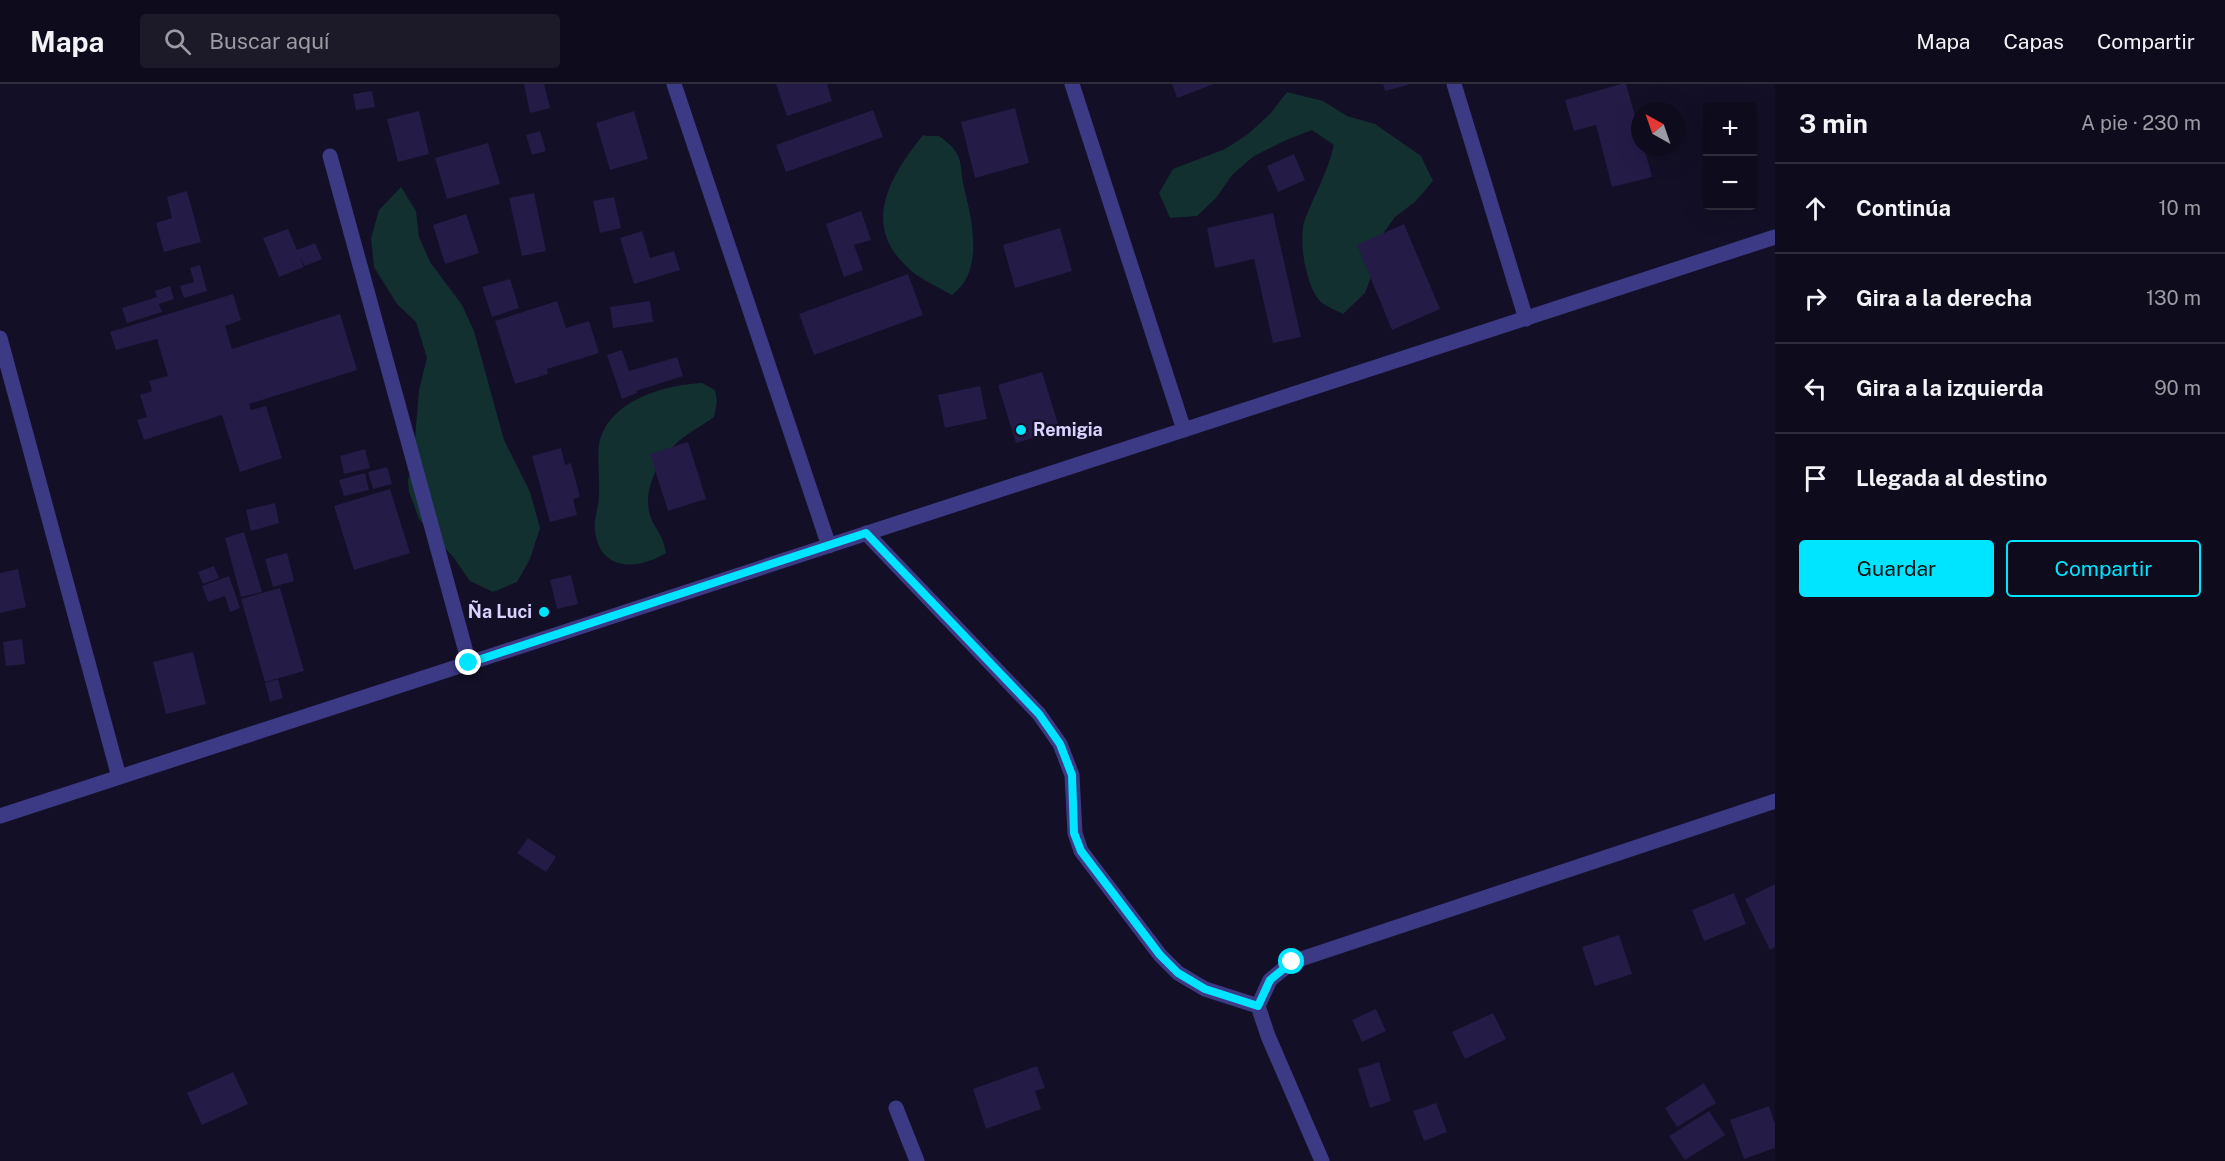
<!DOCTYPE html>
<html lang="es">
<meta charset="utf-8">
<style>
:root{--surface:#0e0b1c;--page:#1c1929;--text:#f1f3f6;--muted:#9b9ba3;--line:#2e2b3b;--accent:#00e5ff}
body{margin:0;font-family:"Public Sans",sans-serif;background:var(--page);color:var(--text)}
.controls{position:absolute;right:18px;top:18px;display:grid;overflow:hidden;border-radius:6px;box-shadow:0 6px 24px #0002}
.controls button{width:54px;height:54px;display:grid;place-items:center;padding:0;border:0;border-bottom:2px solid var(--line);background:var(--surface);color:var(--text);font:30px sans-serif}
.compass{position:absolute;left:1631px;top:18px;width:54px;height:54px;border-radius:50%;background:var(--surface);box-shadow:0 6px 24px #0002;rotate:320deg}
.stop{position:absolute;width:18px;height:18px;margin:-14px;border:4px solid #00e5ff;border-radius:50%;background:#fff}
.stop.end{background:#00e5ff;border-color:#fff;box-shadow:0 2px 6px #0008}
.list{margin:0;padding:0;list-style:none}
h2{display:flex;justify-content:space-between;align-items:center;height:78px;margin:0;padding:0 24px;font-size:26px}
h2 small{font-size:20px;font-weight:400;color:var(--muted)}
.list li{display:grid;grid-template-columns:39px 1fr auto;gap:18px;align-items:center;box-sizing:border-box;height:90px;padding:0 24px;border-top:2px solid var(--line)}
.list b{display:block;font-size:22px;white-space:nowrap}
.list em{font-size:20px;font-style:normal;color:var(--muted)}
.actions{display:flex;gap:12px;padding:18px 24px}
.actions a{flex:1;padding:14px 0;border:2px solid var(--accent);border-radius:6px;text-align:center;font-size:21px;color:var(--accent)}
.actions .main{background:var(--accent);color:#111}
.icon{flex:none;width:33px;height:33px;fill:none;stroke:currentColor;stroke-width:2;stroke-linecap:round;stroke-linejoin:round}
.map{position:relative;flex:none;width:1775px;height:1077px;overflow:hidden}
header{display:flex;align-items:center;gap:36px;box-sizing:border-box;height:84px;padding:0 30px;background:var(--surface);border-bottom:2px solid var(--line)}
header strong{font-size:28px}
nav{display:flex;gap:33px;margin-inline-start:auto;font-size:21px}
.search{width:420px;height:54px;background:var(--page);display:flex;align-items:center;gap:15px;box-sizing:border-box;padding:0 21px;border-radius:6px;color:var(--muted);font-size:22px}
main{display:flex}
aside{flex:1;background:var(--surface)}
.map>svg:first-child{display:block}
.green{fill:#12302f}
.building{fill:#241b47}
.lines{fill:none;stroke-linecap:round;stroke-linejoin:round}
.minor{stroke:#3d3a85;stroke-width:15}
.route{stroke:#00e5ff;stroke-width:8}
.poi-dot{fill:#00e5ff;stroke:#130f26;stroke-width:2}
.labels{text-anchor:middle;stroke-width:4.5;stroke-linejoin:round;paint-order:stroke}
.poi-label{font-size:18px;font-weight:bold;fill:#d9d4ff;stroke:#130f26;text-anchor:start}
</style>
<header>
<strong>Mapa</strong>
<div class="search"><svg class="icon" aria-label="search" viewBox="0 0 24 24"><circle cx="10" cy="10" r="6"/><path d="M15 15l6 6"/></svg>Buscar aquí</div>
<nav><a>Mapa</a><a>Capas</a><a>Compartir</a></nav>
</header>
<main>
<div class="map">
<svg width="1775" height="1077" viewBox="0 0 1775 1077">
<rect width="100%" height="100%" fill="#130f26"/>
<path class="green" d="M 1287,8 L 1323,17 L 1347,32 L 1375,40 L 1421,72 L 1433,97 L 1416,117 L 1395,133 L 1379,155 L 1375,182 L 1365,209 L 1343,230 C 1336,226 1324,222 1319,216 C 1305,199 1298,154 1305,135 C 1315,110 1328,87 1334,61 L 1312,46 L 1286,56 L 1254,72 L 1232,91 L 1216,114 L 1197,132 L 1170,134 L 1159,109 L 1173,85 L 1225,65 L 1248,50 L 1270,30 Z
M 923,51 L 926,52 L 939,52 C 946,57 954,63 958,72 C 962,80 961,90 963,99 C 971,133 986,186 952,211 C 936,202 917,194 905,181 C 861,138 892,90 923,51 Z
M 401,103 L 416,127 L 419,153 L 430,178 L 462,221 L 474,247 L 504,356 L 530,408 L 540,444 L 530,475 L 517,498 L 493,508 L 470,497 L 454,474 L 419,435 L 409,408 L 408,396 L 413,380 L 419,306 L 427,274 L 416,238 L 397,220 L 374,183 L 371,154 L 379,126 Z
M 702,299 L 715,306 L 717,318 L 714,333 C 703,341 690,348 680,356 C 660,372 642,405 650,431 C 655,446 663,450 666,469 C 638,486 601,488 595,448 C 593,436 599,423 599,411 C 600,396 597,375 599,361 C 607,317 663,301 702,299 Z"/>
<path class="building" d="M 524,0 L 544,0 L 550,24 L 530,29 Z
M 776,0 L 827,0 L 832,17 L 787,32 Z
M 1172,0 L 1214,0 L 1177,14 Z
M 1383,0 L 1407,0 L 1408,1 L 1385,7 Z
M 1621,0 L 1626,0 L 1640,50 L 1640,63 L 1644,63 L 1652,93 L 1612,103 L 1596,41 L 1574,47 L 1565,16 Z
M 372,7 L 375,23 L 356,26 L 353,10 Z
M 1015,24 L 1029,79 L 975,94 L 961,38 Z
M 873,26 L 883,53 L 786,88 L 776,61 Z
M 419,27 L 429,70 L 398,78 L 387,35 Z
M 634,27 L 648,75 L 610,86 L 596,39 Z
M 540,47 L 546,67 L 532,71 L 526,51 Z
M 488,59 L 500,100 L 447,115 L 435,74 Z
M 1294,70 L 1305,96 L 1278,108 L 1267,82 Z
M 187,107 L 201,158 L 164,168 L 156,139 L 172,134 L 167,113 Z
M 534,109 L 546,167 L 522,172 L 509,114 Z
M 614,113 L 621,144 L 600,149 L 593,117 Z
M 861,127 L 871,156 L 854,161 L 863,186 L 844,193 L 826,140 Z
M 1273,129 L 1301,253 L 1273,259 L 1254,175 L 1215,184 L 1207,144 Z
M 466,130 L 479,169 L 445,180 L 433,141 Z
M 1404,140 L 1440,225 L 1392,246 L 1357,161 Z
M 1060,144 L 1072,187 L 1015,204 L 1003,161 Z
M 288,145 L 297,166 L 315,159 L 322,175 L 305,182 L 300,174 L 304,183 L 279,193 L 263,154 Z
M 642,147 L 650,174 L 674,167 L 680,186 L 634,200 L 620,154 Z
M 200,181 L 207,207 L 184,214 L 180,202 L 194,198 L 190,184 Z
M 908,190 L 923,231 L 814,271 L 799,230 Z
M 510,195 L 519,224 L 492,233 L 482,203 Z
M 170,202 L 174,215 L 159,220 L 162,228 L 127,239 L 122,224 L 157,213 L 155,207 Z
M 233,210 L 241,236 L 225,242 L 232,265 L 340,230 L 357,286 L 249,320 L 251,326 L 266,322 L 282,374 L 240,388 L 222,331 L 144,356 L 137,336 L 147,333 L 140,311 L 152,307 L 149,297 L 168,292 L 157,255 L 116,266 L 110,248 Z
M 557,217 L 566,244 L 589,237 L 599,269 L 547,285 L 548,290 L 515,300 L 495,237 Z
M 650,217 L 653,238 L 613,244 L 610,223 Z
M 622,266 L 629,287 L 677,273 L 683,292 L 636,307 L 637,309 L 622,315 L 607,271 Z
M 1042,288 L 1060,346 L 1016,359 L 998,301 Z
M 980,302 L 987,335 L 945,344 L 938,311 Z
M 688,358 L 706,415 L 668,427 L 650,370 Z
M 561,364 L 565,381 L 571,379 L 580,413 L 573,415 L 577,431 L 550,438 L 532,372 Z
M 365,365 L 370,384 L 344,390 L 340,372 Z
M 387,383 L 392,400 L 373,405 L 368,388 Z
M 365,389 L 369,406 L 344,412 L 339,396 Z
M 390,405 L 410,469 L 354,486 L 334,422 Z
M 275,419 L 279,439 L 251,447 L 246,426 Z
M 244,448 L 262,508 L 241,513 L 225,454 Z
M 287,469 L 294,497 L 273,503 L 265,475 Z
M 214,482 L 219,494 L 203,500 L 198,488 Z
M 18,485 L 26,523 L 0,529 L 0,489 Z
M 571,491 L 578,520 L 557,525 L 550,496 Z
M 229,492 L 240,524 L 230,528 L 225,512 L 208,518 L 202,502 Z
M 280,504 L 304,587 L 265,598 L 241,515 Z
M 22,555 L 25,580 L 6,582 L 3,558 Z
M 193,568 L 206,620 L 166,630 L 153,578 Z
M 278,595 L 283,614 L 270,618 L 265,599 Z
M 528,754 L 556,773 L 546,788 L 517,769 Z
M 1775,800 L 1775,863 L 1770,866 L 1745,815 Z
M 1734,809 L 1746,840 L 1704,857 L 1692,826 Z
M 1619,851 L 1632,890 L 1595,902 L 1582,863 Z
M 1376,925 L 1386,947 L 1362,958 L 1352,936 Z
M 1493,929 L 1506,955 L 1465,975 L 1452,948 Z
M 1379,978 L 1391,1017 L 1370,1024 L 1358,985 Z
M 1037,982 L 1045,1004 L 1035,1007 L 1041,1025 L 986,1045 L 973,1005 Z
M 233,988 L 248,1020 L 202,1041 L 187,1009 Z
M 1704,999 L 1716,1019 L 1677,1043 L 1665,1024 Z
M 1436,1019 L 1447,1048 L 1424,1057 L 1413,1027 Z
M 1769,1022 L 1775,1040 L 1775,1064 L 1744,1075 L 1730,1036 Z
M 1709,1027 L 1725,1051 L 1685,1076 L 1669,1052 Z"/>
<g class="lines">
<path class="minor" d="M 674,0 L 829,462
M 1072,0 L 1184,346
M 1454,0 L 1526,235
M 330,72 L 469,579
M 0,254 L 119,693
M 866,449 L 1039,630 L 1060,660 L 1072,691 L 1075,749 L 1081,767 L 1160,871 L 1178,889 L 1205,905 L 1258,922
M 0,732 L 1775,153
M 896,1024 L 917,1077
M 1322,1077 L 1268,952 L 1258,922 L 1270,896 L 1292,878 L 1775,717"/>
</g>
<g class="lines">
<path class="route" d="M 469,579 L 866,449 L 1039,630 L 1060,660 L 1072,691 L 1074,749 L 1081,767 L 1160,871 L 1178,889 L 1205,905 L 1258,922 L 1270,896 L 1292,878"/>
</g>
<g class="poi-dot">
<circle cx="1021" cy="346" r="6"/>
<circle cx="544" cy="528" r="6"/>
</g>
<g class="labels">
<g class="poi-label">
<text x="1033" y="352">Remigia</text>
<text x="532" y="534" text-anchor="end">Ña Luci</text>
</g>
</g>
</svg>
<div class="controls">
<button>+</button>
<button>−</button>
</div>
<svg class="compass" viewBox="-18 -18 36 36"><path d="M0-13l5 13h-10z" fill="#e53935"/><path d="M0 13l5-13h-10z" fill="#9b9ba3"/></svg>
<div class="stop" style="left:1292px;top:878px"></div>
<div class="stop end" style="left:469px;top:579px"></div>
</div>
<aside>
<h2>3 min<small>A pie · 230 m</small></h2>
<ul class="list">
<li><svg class="icon" aria-label="ahead" viewBox="0 0 24 24"><path d="M12 20V5M6 11l6-6 6 6"/></svg><div><b>Continúa</b></div><em>10 m</em></li>
<li><svg class="icon" aria-label="right" viewBox="0 0 24 24"><path d="M7 20v-9h11M14 6l5 5-5 5"/></svg><div><b>Gira a la derecha</b></div><em>130 m</em></li>
<li><svg class="icon" aria-label="left" viewBox="0 0 24 24"><path d="M17 20v-9H6M10 6l-5 5 5 5"/></svg><div><b>Gira a la izquierda</b></div><em>90 m</em></li>
<li><svg class="icon" aria-label="arrive" viewBox="0 0 24 24"><path d="M6 21V4h12l-3 4 3 4H6"/></svg><div><b>Llegada al destino</b></div></li>
</ul>
<div class="actions"><a class="main">Guardar</a><a>Compartir</a></div>
</aside>
</main>
